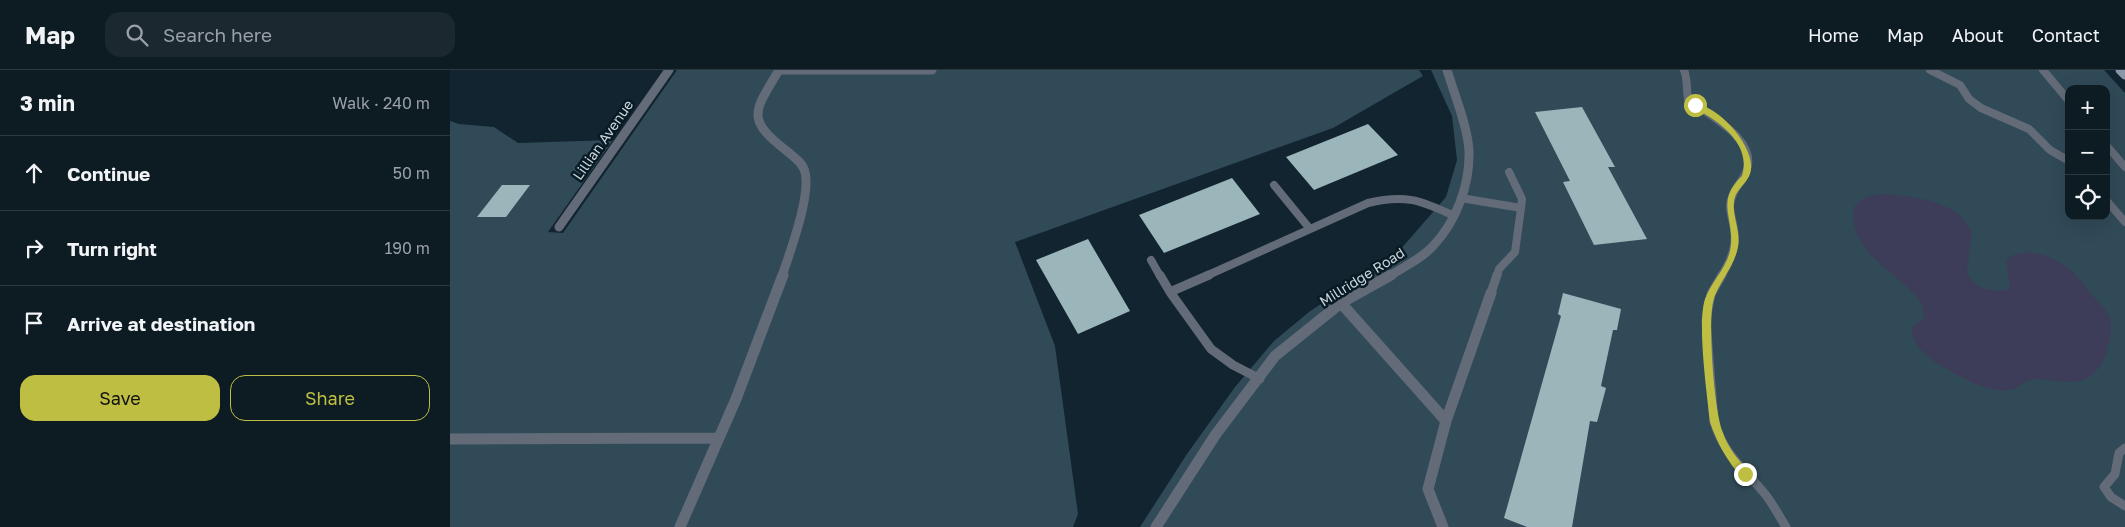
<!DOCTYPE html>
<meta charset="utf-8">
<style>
:root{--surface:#0d1b23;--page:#1b2830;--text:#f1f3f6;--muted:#9aa1a6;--line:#2d3941;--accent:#bebf42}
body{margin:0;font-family:"Golos Text",sans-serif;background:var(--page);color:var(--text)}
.controls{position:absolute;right:15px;top:15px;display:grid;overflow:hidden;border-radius:10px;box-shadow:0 5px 20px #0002}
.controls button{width:45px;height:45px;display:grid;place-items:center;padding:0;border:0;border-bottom:1px solid var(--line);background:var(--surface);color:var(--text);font:25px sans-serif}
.stop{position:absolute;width:15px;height:15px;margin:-11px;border:4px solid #bebf42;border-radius:50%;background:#fff}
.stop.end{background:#bebf42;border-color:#fff;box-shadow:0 1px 5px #0008}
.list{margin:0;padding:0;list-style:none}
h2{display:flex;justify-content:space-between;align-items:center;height:65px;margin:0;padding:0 20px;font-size:21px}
h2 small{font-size:16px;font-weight:400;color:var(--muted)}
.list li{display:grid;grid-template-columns:32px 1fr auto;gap:15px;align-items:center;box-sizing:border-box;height:75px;padding:0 20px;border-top:1px solid var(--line)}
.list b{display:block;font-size:19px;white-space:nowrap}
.list em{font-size:16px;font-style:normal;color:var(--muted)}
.actions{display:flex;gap:10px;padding:15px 20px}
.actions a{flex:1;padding:11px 0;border:1px solid var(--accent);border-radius:15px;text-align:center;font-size:18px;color:var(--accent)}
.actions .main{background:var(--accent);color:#111}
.icon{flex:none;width:28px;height:28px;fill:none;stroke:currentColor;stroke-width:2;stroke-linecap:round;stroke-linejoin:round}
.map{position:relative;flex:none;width:1675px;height:457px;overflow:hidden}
header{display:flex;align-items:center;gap:30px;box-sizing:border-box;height:70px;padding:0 25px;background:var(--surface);border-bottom:1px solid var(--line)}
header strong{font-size:24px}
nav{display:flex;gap:28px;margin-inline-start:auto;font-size:18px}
.search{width:350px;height:45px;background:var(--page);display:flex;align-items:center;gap:12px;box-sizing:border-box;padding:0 18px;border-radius:15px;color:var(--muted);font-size:19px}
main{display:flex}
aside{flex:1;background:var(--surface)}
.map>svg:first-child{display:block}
.green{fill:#314a58;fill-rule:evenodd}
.water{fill:#3d3d59}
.building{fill:#9ab6ba}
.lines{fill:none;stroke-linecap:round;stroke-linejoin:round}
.service-far1{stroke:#636b78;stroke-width:8}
.service{stroke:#636b78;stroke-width:9}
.minor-far1{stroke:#636b78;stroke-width:9}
.minor{stroke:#636b78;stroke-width:11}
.secondary{stroke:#8996a9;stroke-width:9}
.route{fill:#bebf42}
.labels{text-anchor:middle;stroke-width:5;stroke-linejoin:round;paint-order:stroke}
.street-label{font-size:14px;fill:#cad6dc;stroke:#081b25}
</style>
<header>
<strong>Map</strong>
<div class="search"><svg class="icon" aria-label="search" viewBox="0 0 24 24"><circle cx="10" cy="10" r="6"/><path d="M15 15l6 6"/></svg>Search here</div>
<nav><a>Home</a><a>Map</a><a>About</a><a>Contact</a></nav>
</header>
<main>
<aside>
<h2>3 min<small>Walk · 240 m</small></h2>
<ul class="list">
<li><svg class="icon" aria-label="ahead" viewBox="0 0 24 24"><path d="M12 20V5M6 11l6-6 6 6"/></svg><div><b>Continue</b></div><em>50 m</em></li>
<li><svg class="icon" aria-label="right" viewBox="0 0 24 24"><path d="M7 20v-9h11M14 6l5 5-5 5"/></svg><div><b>Turn right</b></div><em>190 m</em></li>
<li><svg class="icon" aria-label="arrive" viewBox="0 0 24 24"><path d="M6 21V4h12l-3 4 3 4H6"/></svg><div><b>Arrive at destination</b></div></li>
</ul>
<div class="actions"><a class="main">Save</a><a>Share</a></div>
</aside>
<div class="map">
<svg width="1675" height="457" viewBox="0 0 1675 457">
<rect width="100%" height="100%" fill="#11242f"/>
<path class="green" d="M 227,0 L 969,0 L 973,6 L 883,58 L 565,172 L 605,276 L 628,444 L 623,457 L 0,457 L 0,51 L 9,54 L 44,57 L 68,73 L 163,70 L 98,162 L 113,163 Z
M 981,0 L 1654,0 L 1675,23 L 1675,457 L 690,457 L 737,384 L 785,317 L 824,271 L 859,242 L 950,180 L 996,127 L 1007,90 L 1002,46 ZM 1619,19 L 1656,19 L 1656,146 L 1619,146 Z"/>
<path class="water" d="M 1434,124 C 1462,126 1509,131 1521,161 C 1523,166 1517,195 1517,203 C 1524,218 1544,224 1558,219 L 1560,216 L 1556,190 C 1575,173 1609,188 1625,204 C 1632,211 1637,220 1644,227 C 1650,234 1657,239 1660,248 C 1663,260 1659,277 1654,289 C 1649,299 1641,309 1630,311 C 1616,314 1602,310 1588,309 C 1577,308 1574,315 1564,319 C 1548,324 1528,316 1514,308 C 1495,299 1461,282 1462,258 L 1474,248 C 1474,242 1473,235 1469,230 C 1448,203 1402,183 1403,144 C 1403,129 1420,125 1434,124 Z"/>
<path class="building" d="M 1132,37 L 1165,97 L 1158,97 L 1197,169 L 1144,175 L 1113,112 L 1120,111 L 1085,42 Z
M 918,54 L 948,85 L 864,120 L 836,87 Z
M 782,108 L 810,144 L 714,183 L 689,145 Z
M 52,115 L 80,115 L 56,147 L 27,147 Z
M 638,169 L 680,241 L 628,264 L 586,190 Z
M 1113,223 L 1171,239 L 1167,260 L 1163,260 L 1151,316 L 1156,318 L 1147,352 L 1140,351 L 1122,457 L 1077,457 L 1054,448 L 1111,246 L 1108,244 Z"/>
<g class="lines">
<path class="service-far1" d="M 1234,0 C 1238,10 1236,18 1238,29 C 1257,45 1310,69 1296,102 C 1291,114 1281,121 1280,136 C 1280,144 1283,151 1284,159 C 1287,176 1281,191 1271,206
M 1480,0 L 1510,15 L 1519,29 L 1531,38 L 1579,59 L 1600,80 L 1619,91
M 1593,0 L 1619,31
M 1656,75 L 1675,97
M 824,115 L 860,159
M 1011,128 L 1071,138 L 1072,129 L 1059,102
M 1656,130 L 1675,152
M 701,190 L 710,206
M 756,206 L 918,133 C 954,124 971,130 1004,146
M 1047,206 L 1049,199 L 1065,182 L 1071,138"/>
<path class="service" d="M 710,205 L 720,222
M 759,205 L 720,222 L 761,279 L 783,295 L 810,309
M 1272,205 L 1261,224 L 1256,250 L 1264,352 C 1276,388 1293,397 1315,424 C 1323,434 1329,446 1336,457
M 1041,223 L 1047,205
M 1675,378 L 1669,383 L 1665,404 L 1654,417 L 1661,427 L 1675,436"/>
<path class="minor-far1" d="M 328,0 L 482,0
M 329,0 C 304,42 295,49 338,82 C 344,87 353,93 355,102 C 361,126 340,182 332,206
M 109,157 L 219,0
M 939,206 C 954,197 971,189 983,176 C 1006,152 1020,115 1019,81 C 1018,58 1004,23 997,0"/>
<path class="minor" d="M 891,233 L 996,351
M 0,369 L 269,368
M 230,457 L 286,329 L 333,205
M 706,457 L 766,364 L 825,286 L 891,233 L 941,205
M 993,457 L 978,419 L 996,351 L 1041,223"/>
<path class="secondary" d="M 1670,0 L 1675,5"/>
</g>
<path class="route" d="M 1242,34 C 1266,32 1304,75 1301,99 C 1300,113 1285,118 1284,132 C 1282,146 1291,162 1288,177 C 1284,198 1267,214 1263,232 C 1258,254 1264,342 1273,363 C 1278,378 1288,389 1298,401 L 1299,404 L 1295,408 L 1291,407 C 1277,390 1267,373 1260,352 C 1257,324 1247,254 1255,229 C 1262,210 1280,195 1281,174 C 1283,145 1266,131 1292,106 C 1302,73 1268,50 1242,37 Z"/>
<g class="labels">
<g class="street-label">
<text transform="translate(153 70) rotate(-55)" y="5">Lillian Avenue</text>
<text transform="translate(912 207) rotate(-32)" y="5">Millridge Road</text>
</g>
</g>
</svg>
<div class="controls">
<button>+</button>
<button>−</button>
<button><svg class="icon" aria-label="locate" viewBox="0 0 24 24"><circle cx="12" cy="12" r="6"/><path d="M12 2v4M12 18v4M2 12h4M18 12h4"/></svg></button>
</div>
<div class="stop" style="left:1245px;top:35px"></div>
<div class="stop end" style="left:1295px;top:404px"></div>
</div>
</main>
